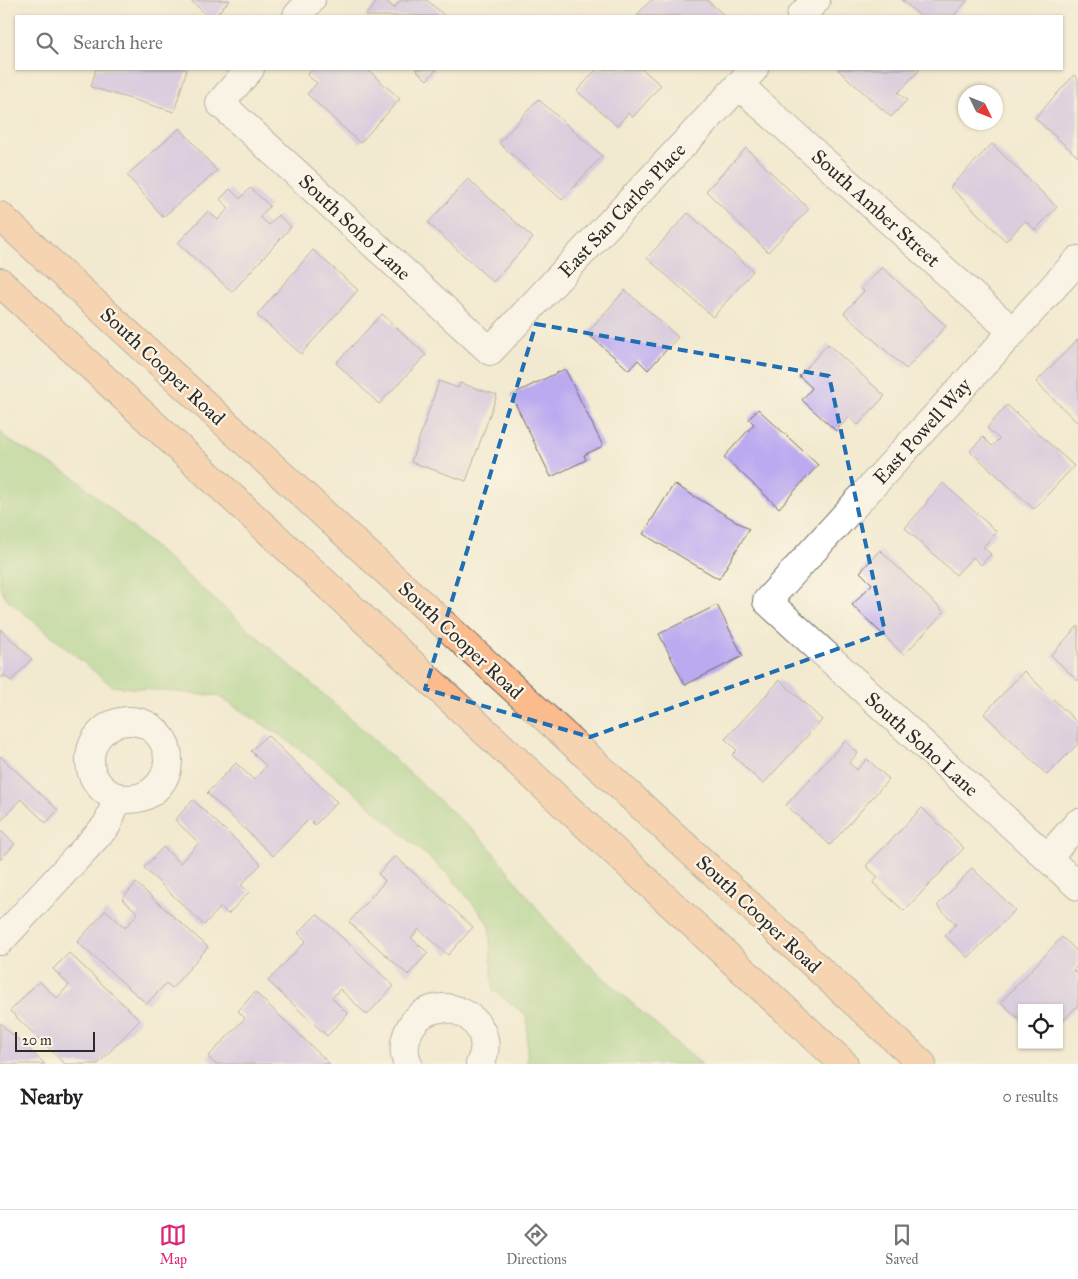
<!DOCTYPE html>
<style>
:root{--surface:#fff;--page:#f2f2f2;--text:#202124;--muted:#757577;--line:#e0e0e0;--accent:#db2777}
body{margin:0;font-family:"IM FELL Great Primer",serif;background:var(--page);color:var(--text)}
.controls{position:absolute;right:15px;bottom:15px;display:grid;overflow:hidden;border-radius:0px;box-shadow:0 1px 4px #0004}
.controls button{width:45px;height:45px;display:grid;place-items:center;padding:0;border:0;border-bottom:1px solid var(--line);background:var(--surface);color:var(--text);font:25px sans-serif}
.compass{position:absolute;left:958px;top:85px;width:45px;height:45px;border-radius:50%;background:var(--surface);box-shadow:0 1px 4px #0004;rotate:133deg}
.scale{position:absolute;left:15px;bottom:12px;width:80px;box-sizing:border-box;padding-left:5px;border:2px solid #2b2b2b;border-top:0;font-size:14px;line-height:18px;white-space:nowrap;color:#2b2b2b;-webkit-text-stroke:4px #fcf5e5;paint-order:stroke}
.list{margin:0;padding:0;list-style:none}
h2{display:flex;justify-content:space-between;align-items:center;height:65px;margin:0;padding:0 20px;font-size:21px}
h2 small{font-size:16px;font-weight:400;color:var(--muted)}
.icon{flex:none;width:28px;height:28px;fill:none;stroke:currentColor;stroke-width:2;stroke-linecap:round;stroke-linejoin:round}
.map{position:relative;flex:none;width:1078px;height:1064px;overflow:hidden}
.search{position:absolute;background:var(--surface);box-shadow:0 1px 4px #0004;left:15px;right:15px;top:15px;height:55px;display:flex;align-items:center;gap:12px;box-sizing:border-box;padding:0 18px;border-radius:0px;color:var(--muted);font-size:19px}
.sheet{height:145px;background:var(--surface)}
nav{display:flex;justify-content:space-around;align-items:center;box-sizing:border-box;height:70px;border-top:1px solid var(--line);background:var(--surface);font-size:14px;color:var(--muted)}
nav a{display:grid;justify-items:center;gap:2px}
nav .on{color:var(--accent)}
.map>svg:first-child{display:block}
.green{fill:#9ace7f;stroke:#627c55}
.building{fill:#bcaaf0}
.lines{fill:none;stroke-linecap:round;stroke-linejoin:round}
.minor-casing{stroke:#716e65;stroke-width:30}
.major-casing{stroke:#716e65;stroke-width:30}
.minor{stroke:#fff;stroke-width:28}
.major{stroke:#fbbb8d;stroke-width:28}
.marked{fill:none;stroke:#1f6fb2;stroke-width:4;stroke-dasharray:10 6;stroke-linejoin:round}
.labels{text-anchor:middle;stroke-width:4.5;stroke-linejoin:round;paint-order:stroke}
.street-label{font-size:20px;fill:#2b2b2b;stroke:#fcf5e5}
</style>
<div class="map">
<svg width="1078" height="1064" viewBox="0 0 1078 1064">
<rect width="100%" height="100%" fill="#fcf5e5"/>
<filter id="ink" filterUnits="userSpaceOnUse"><feTurbulence type="fractalNoise" baseFrequency=".02" numOctaves="2"/><feDisplacementMap in="SourceGraphic" scale="10" xChannelSelector="R" yChannelSelector="G"/><feConvolveMatrix kernelMatrix="1 2 1 2 8 2 1 2 1" color-interpolation-filters="sRGB"/></filter>
<filter id="wash" filterUnits="userSpaceOnUse"><feTurbulence type="fractalNoise" baseFrequency=".0096" numOctaves="4" result="noise"/><feDisplacementMap in="SourceGraphic" scale="20" xChannelSelector="R" yChannelSelector="G"/><feGaussianBlur stdDeviation="1.12" result="paint"/><feColorMatrix in="noise" values="0 0 0 0 0 0 0 0 0 0 0 0 0 0 0 0 0 1.4 0 .05"/><feComposite in="paint" operator="in"/></filter>
<g filter="url(#wash)">
<rect width="100%" height="100%" fill="#f2ead0"/>
<path class="green" d="M 0,431 L 8,440 L 74,477 L 338,707 L 486,843 L 562,940 L 686,1052 L 702,1064 L 527,1064 L 527,1016 L 493,990 L 489,924 L 451,877 L 339,779 L 284,738 L 218,696 L 112,686 L 7,599 L 0,588 Z"/>
<g id="blocks">
<path class="building" d="M 190,0 L 230,0 L 215,16 L 208,16 Z
M 379,0 L 385,0 L 394,8 L 401,0 L 427,0 L 445,16 L 365,16 Z
M 651,0 L 707,0 L 725,16 L 639,16 L 637,15 Z
M 902,0 L 968,0 L 953,16 L 920,16 Z
M 96,69 L 187,69 L 174,112 L 91,87 Z
M 313,69 L 367,69 L 400,99 L 360,143 L 307,94 L 317,83 L 307,75 Z
M 415,69 L 437,69 L 427,80 Z
M 597,69 L 642,69 L 661,85 L 633,117 L 628,113 L 617,126 L 577,91 Z
M 837,69 L 920,69 L 898,93 L 907,100 L 891,117 Z
M 1074,75 L 1078,79 L 1078,157 L 1035,118 Z
M 538,99 L 602,156 L 562,200 L 499,143 Z
M 180,128 L 217,171 L 163,217 L 127,175 Z
M 992,144 L 1057,207 L 1035,230 L 1025,221 L 1006,241 L 950,187 Z
M 746,148 L 809,209 L 768,252 L 706,191 Z
M 468,179 L 533,238 L 493,282 L 428,223 Z
M 250,188 L 270,206 L 260,217 L 269,225 L 278,215 L 291,227 L 232,292 L 178,243 L 208,211 L 218,220 L 229,208 L 220,199 L 230,189 L 240,199 Z
M 688,213 L 753,271 L 713,317 L 647,258 Z
M 313,250 L 358,290 L 301,354 L 257,315 Z
M 882,267 L 946,326 L 906,369 L 844,313 L 864,291 L 861,289 Z
M 625,290 L 678,337 L 648,370 L 638,360 L 629,370 L 587,333 Z
M 382,314 L 426,355 L 379,404 L 336,363 Z
M 1078,339 L 1078,423 L 1036,382 Z
M 828,344 L 885,396 L 858,425 L 849,417 L 836,431 L 802,400 L 812,388 L 799,376 Z
M 565,369 L 603,446 L 584,455 L 586,460 L 551,477 L 511,395 Z
M 439,381 L 458,388 L 460,383 L 497,395 L 466,481 L 411,462 Z
M 1007,405 L 1074,466 L 1034,509 L 970,451 L 983,437 L 992,446 L 999,439 L 987,428 Z
M 758,409 L 818,465 L 779,508 L 724,457 L 754,424 L 749,419 Z
M 943,483 L 997,532 L 983,547 L 991,554 L 981,565 L 973,557 L 956,575 L 905,528 L 927,503 L 926,502 Z
M 674,484 L 749,529 L 719,579 L 643,534 Z
M 880,550 L 944,612 L 904,655 L 852,605 L 872,584 L 860,572 Z
M 717,605 L 743,656 L 685,685 L 659,634 Z
M 1078,626 L 1078,681 L 1051,655 Z
M 0,629 L 32,659 L 11,681 L 4,675 L 0,679 Z
M 1024,671 L 1078,723 L 1078,744 L 1047,775 L 984,714 Z
M 780,680 L 822,720 L 763,784 L 732,755 L 737,750 L 725,739 Z
M 267,735 L 337,802 L 315,825 L 309,819 L 273,856 L 207,793 L 236,763 L 254,780 L 266,766 L 251,751 Z
M 845,741 L 858,753 L 849,763 L 857,770 L 867,759 L 889,779 L 830,845 L 786,805 Z
M 0,756 L 58,810 L 46,823 L 21,799 L 0,822 Z
M 193,800 L 261,864 L 241,885 L 249,892 L 228,914 L 221,907 L 204,925 L 144,868 L 163,847 L 180,863 L 199,843 L 175,820 Z
M 922,808 L 964,848 L 904,911 L 873,883 L 878,877 L 866,866 Z
M 0,830 L 15,844 L 0,860 Z
M 395,856 L 473,927 L 448,955 L 419,929 L 411,938 L 428,953 L 408,975 L 349,922 L 385,881 L 378,874 Z
M 972,868 L 1015,910 L 968,958 L 945,936 L 956,924 L 937,906 Z
M 136,883 L 208,947 L 172,988 L 166,983 L 147,1004 L 77,942 L 106,910 L 125,928 L 138,913 L 122,899 Z
M 317,914 L 394,986 L 367,1015 L 340,989 L 332,998 L 348,1014 L 327,1036 L 268,981 L 306,941 L 298,933 Z
M 1062,937 L 1078,952 L 1078,965 L 1073,970 L 1078,975 L 1078,1005 L 1059,1025 L 1059,1008 L 1022,1008 L 1022,1022 L 1001,1002 Z
M 69,953 L 140,1020 L 98,1064 L 65,1064 L 10,1011 L 39,981 L 57,998 L 69,985 L 53,969 Z
M 255,992 L 330,1064 L 215,1064 L 208,1057 L 245,1018 L 238,1011 Z
M 0,1023 L 45,1064 L 0,1064 Z"/>
</g>
</g>
<g filter="url(#ink)">
<use href="#blocks" fill-opacity="0" stroke="#716e65" stroke-width="1"/>
<g class="lines">
<g class="minor-casing">
<path id="minor" d="M 297,16 L 311,0
M 801,16 L 816,0
M 250,69 L 220,103 L 490,351 L 754,69
M 739,85 L 1013,332
M 1078,260 L 767,601 L 1078,886
M90 760a39 39 0 1 1 78 0a39 39 0 1 1-78 0Z
M 1047,858 L 1078,823
M 0,941 L 107,825 L 118,797
M 408,1064 C 403,1053 404,1041 409,1030 C 432,984 503,1018 480,1064"/>
</g>
<g class="major-casing">
<path id="major" d="M 0,216 L 922,1064
M 0,282 L 844,1064"/>
</g>
<use href="#minor" class="minor"/>
<use href="#major" class="major"/>
</g>
</g>
<path d="M0 0H1078V1064H0ZM 536,324 L 829,376 L 885,632 L 590,737 L 425,689 Z" fill="#f2ead0" fill-opacity=".55" fill-rule="evenodd"/>
<path class="marked" d="M 536,324 L 829,376 L 885,632 L 590,737 L 425,689 Z"/>
<g class="labels">
<g class="street-label">
<text transform="translate(876 208) rotate(42)" y="7">South Amber Street</text>
<text transform="translate(622 210) rotate(-47)" y="7">East San Carlos Place</text>
<text transform="translate(355 227) rotate(43)" y="7">South Soho Lane</text>
<text transform="translate(163 366) rotate(43)" y="7">South Cooper Road</text>
<text transform="translate(922 431) rotate(-48)" y="7">East Powell Way</text>
<text transform="translate(461 640) rotate(43)" y="7">South Cooper Road</text>
<text transform="translate(922 744) rotate(42)" y="7">South Soho Lane</text>
<text transform="translate(759 914) rotate(43)" y="7">South Cooper Road</text>
</g>
</g>
</svg>
<div class="controls">
<button><svg class="icon" aria-label="locate" viewBox="0 0 24 24"><circle cx="12" cy="12" r="6"/><path d="M12 2v4M12 18v4M2 12h4M18 12h4"/></svg></button>
</div>
<svg class="compass" viewBox="-18 -18 36 36"><path d="M0-13l5 13h-10z" fill="#e53935"/><path d="M0 13l5-13h-10z" fill="#757577"/></svg>
<div class="scale">20 m</div>
<div class="search"><svg class="icon" aria-label="search" viewBox="0 0 24 24"><circle cx="10" cy="10" r="6"/><path d="M15 15l6 6"/></svg>Search here</div>
</div>
<section class="sheet">
<h2>Nearby<small>0 results</small></h2>
<ul class="list">
</ul>
</section>
<nav>
<a class="on"><svg class="icon" aria-label="map" viewBox="0 0 24 24"><path d="M3 6l6-2 6 2 6-2v14l-6 2-6-2-6 2zM9 4v14M15 6v14"/></svg>Map</a>
<a><svg class="icon" aria-label="directions" viewBox="0 0 24 24"><path d="M12 3l9 9-9 9-9-9zM9 14v-3h6M13 9l2 2-2 2"/></svg>Directions</a>
<a><svg class="icon" aria-label="saved" viewBox="0 0 24 24"><path d="M7 4h10v16l-5-4-5 4z"/></svg>Saved</a>
</nav>
